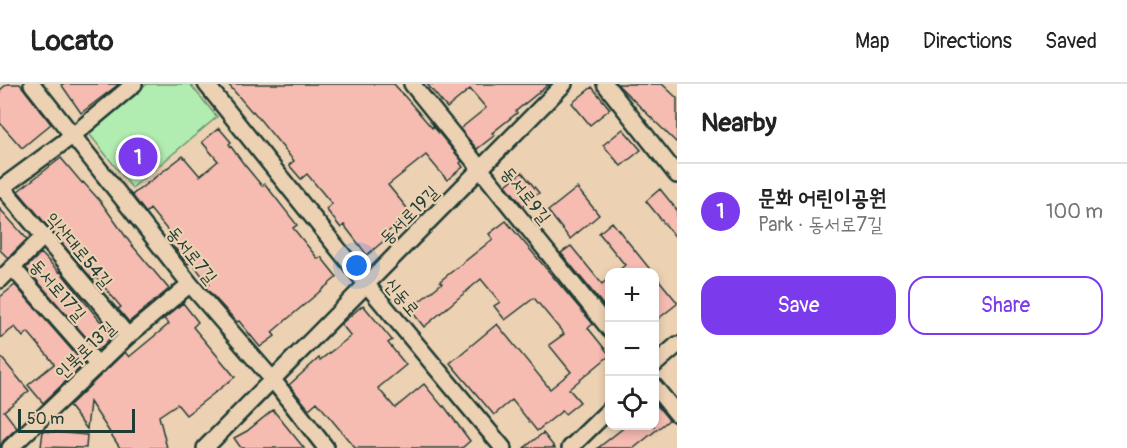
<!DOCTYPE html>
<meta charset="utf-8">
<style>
:root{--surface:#fff;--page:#f6f6f6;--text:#222;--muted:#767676;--line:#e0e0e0;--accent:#7c3aed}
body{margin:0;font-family:Pangolin,"Poor Story",sans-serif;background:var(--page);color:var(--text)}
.controls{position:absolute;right:18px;bottom:18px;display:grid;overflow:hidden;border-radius:12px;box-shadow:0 3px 9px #0003}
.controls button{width:54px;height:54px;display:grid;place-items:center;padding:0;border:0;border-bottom:2px solid var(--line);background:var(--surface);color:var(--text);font:30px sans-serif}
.scale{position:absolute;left:18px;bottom:15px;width:117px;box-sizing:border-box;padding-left:6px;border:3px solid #1f3d34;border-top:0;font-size:16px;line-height:21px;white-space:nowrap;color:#1f3d34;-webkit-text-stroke:4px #ecd1b3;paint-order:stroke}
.you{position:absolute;left:357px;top:182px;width:21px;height:21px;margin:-15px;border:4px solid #fff;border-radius:50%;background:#1a73e8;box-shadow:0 0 0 9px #1a73e833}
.badge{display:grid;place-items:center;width:39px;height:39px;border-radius:50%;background:var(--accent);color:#fff;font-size:20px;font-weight:700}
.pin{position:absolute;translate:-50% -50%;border:3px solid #fff;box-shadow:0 2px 6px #0006}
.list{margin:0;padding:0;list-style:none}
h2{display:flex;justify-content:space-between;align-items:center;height:78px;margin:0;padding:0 24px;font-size:26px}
h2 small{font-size:20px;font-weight:400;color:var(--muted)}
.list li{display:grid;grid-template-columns:39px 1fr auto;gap:18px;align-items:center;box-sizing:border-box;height:96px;padding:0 24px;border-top:2px solid var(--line)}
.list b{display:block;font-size:22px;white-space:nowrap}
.list p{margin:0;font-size:20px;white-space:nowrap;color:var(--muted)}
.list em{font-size:20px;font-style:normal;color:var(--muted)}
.actions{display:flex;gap:12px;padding:18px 24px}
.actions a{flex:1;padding:14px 0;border:2px solid var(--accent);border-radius:18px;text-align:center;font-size:21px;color:var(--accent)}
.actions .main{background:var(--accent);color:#fff}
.icon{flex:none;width:33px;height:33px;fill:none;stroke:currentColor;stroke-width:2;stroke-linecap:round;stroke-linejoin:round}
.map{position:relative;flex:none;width:677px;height:364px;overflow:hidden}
header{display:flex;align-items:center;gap:36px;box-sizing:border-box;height:84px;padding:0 30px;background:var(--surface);border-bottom:2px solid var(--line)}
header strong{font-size:28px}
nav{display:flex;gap:33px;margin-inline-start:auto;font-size:21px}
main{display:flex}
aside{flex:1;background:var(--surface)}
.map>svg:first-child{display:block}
.green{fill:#b1ecb0;stroke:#689472;stroke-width:1.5}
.building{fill:#f6bbb1;stroke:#1f3d34;stroke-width:1.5}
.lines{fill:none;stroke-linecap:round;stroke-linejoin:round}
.street-casing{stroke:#1f3d34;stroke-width:20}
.street{stroke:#ecd1b3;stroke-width:15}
.labels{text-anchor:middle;stroke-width:4.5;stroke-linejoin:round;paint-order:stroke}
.street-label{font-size:18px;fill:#1f3d34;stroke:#ecd1b3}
</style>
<header>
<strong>Locato</strong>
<nav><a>Map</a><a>Directions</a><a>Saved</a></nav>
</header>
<main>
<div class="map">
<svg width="677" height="364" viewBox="0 0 677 364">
<rect width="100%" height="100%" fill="#ecd1b3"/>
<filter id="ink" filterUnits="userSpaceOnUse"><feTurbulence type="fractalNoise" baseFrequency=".0167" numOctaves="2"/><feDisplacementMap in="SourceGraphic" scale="12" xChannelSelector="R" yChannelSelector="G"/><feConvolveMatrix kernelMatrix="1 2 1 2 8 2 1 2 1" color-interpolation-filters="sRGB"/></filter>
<g filter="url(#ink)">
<path class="green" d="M 147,0 L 190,0 L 217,33 L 132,104 L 83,42 Z"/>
<path class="building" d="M 7,0 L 20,0 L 51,40 L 22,64 L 0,39 L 0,6 Z
M 61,0 L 119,0 L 81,29 Z
M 228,0 L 394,0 L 432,44 L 433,42 L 462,77 L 460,79 L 463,83 L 447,96 L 426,71 L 388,101 L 411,129 L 383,152 L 386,155 L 367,171 L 344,141 L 341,144 L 326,125 L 332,120 L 307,90 L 301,95 L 289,81 L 294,77 L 253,27 L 252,28 Z
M 427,0 L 549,0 L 516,27 L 517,29 L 492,49 L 495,51 L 477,65 L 460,45 L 486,24 L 470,5 L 447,24 Z
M 617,0 L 662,0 L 677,14 L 677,59 Z
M 592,3 L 610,25 L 590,41 L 572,19 Z
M 219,44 L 231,58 L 229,60 L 243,79 L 262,102 L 265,100 L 297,141 L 293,144 L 318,175 L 321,173 L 337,193 L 272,248 L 275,252 L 260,263 L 239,237 L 237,238 L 205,203 L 209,200 L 191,178 L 188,180 L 174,163 L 178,159 L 150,125 L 146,129 L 132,111 L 183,72 L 200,92 L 218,77 L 202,58 Z
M 623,45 L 641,66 L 621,82 L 603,61 Z
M 61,74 L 82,99 L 83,98 L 101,118 L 131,160 L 169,205 L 129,238 L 118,225 L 121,223 L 96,193 L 93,196 L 18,107 Z
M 522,88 L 539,109 L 523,122 L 506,101 Z
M 577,104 L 599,131 L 570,155 L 548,127 Z
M 660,105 L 677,126 L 677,155 L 646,117 Z
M 0,125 L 27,155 L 9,173 L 7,173 L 0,166 Z
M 506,137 L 593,240 L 588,244 L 609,270 L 609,272 L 569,305 L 580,318 L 565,330 L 562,327 L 537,347 L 512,316 L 494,331 L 450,279 L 497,240 L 550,305 L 571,288 L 549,261 L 564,250 L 534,214 L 505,236 L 494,222 L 500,218 L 481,195 L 424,243 L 410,225 L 442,199 L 440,197 L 493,155 L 489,150 Z
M 612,138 L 653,189 L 616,189 L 625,181 L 599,149 Z
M 571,162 L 602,200 L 609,194 L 609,226 L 608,227 L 561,169 Z
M 41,169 L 59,188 L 60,187 L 100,237 L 103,237 L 114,250 L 98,267 L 26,184 Z
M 654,190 L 677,218 L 677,220 L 654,238 Z
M 15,201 L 84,280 L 43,319 L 28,301 L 54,280 L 52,277 L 28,248 L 23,253 L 15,243 L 0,254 L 0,213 Z
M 183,219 L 198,238 L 193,243 L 235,293 L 186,331 L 177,320 L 159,332 L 167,364 L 120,364 L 90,318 L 87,345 L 69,322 L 125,268 L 129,273 L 169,240 L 164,235 Z
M 363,221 L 392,256 L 388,259 L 406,281 L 378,304 L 395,324 L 424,300 L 443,323 L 444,322 L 470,357 L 462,364 L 355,364 L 317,318 L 309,325 L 289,301 L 319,274 L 320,276 L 351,252 L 341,240 Z
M 0,272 L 29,307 L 4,327 L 17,344 L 3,357 L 0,364 Z
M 654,318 L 669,336 L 634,364 L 598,364 L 626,342 L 654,342 Z
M 273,326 L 304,364 L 241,364 L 234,354 L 247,347 Z
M 43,347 L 87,351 L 86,364 L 41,363 Z
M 543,349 L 555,364 L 524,364 Z"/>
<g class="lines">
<g class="street-casing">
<path id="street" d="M 32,0 L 190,200 L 273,296 L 326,364
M 206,0 L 367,201 L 503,364
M 412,0 L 610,246
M 605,0 L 677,91
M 2,103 L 128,252
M 0,105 L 72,52 L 134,0
M 13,184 L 98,281
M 0,196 L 43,153
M 654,281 L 677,261
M 654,302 L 677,330
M 10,364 L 128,252 L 190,200
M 205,364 L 564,0
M 570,364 L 610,325"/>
</g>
<use href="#street" class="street"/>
</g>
</g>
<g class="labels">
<g class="street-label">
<text transform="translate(526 111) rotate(51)" y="6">동서로9길</text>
<text transform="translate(409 131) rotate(-45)" y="6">동서로19길</text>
<text transform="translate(79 166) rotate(50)" y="6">익산대로54길</text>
<text transform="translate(192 171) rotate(51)" y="6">동서로7길</text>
<text transform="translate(58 206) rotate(49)" y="6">동서로17길</text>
<text transform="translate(402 213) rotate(50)" y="6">신동로</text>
<text transform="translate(85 266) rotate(-43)" y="6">인북로13길</text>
</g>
</g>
</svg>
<div class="controls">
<button>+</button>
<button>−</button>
<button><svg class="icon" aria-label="locate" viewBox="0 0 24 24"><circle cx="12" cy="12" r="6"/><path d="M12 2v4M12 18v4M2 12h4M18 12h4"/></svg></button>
</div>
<div class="scale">50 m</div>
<div class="you"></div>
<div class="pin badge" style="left:138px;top:73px">1</div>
</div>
<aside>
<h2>Nearby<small></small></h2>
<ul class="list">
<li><span class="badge">1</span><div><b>문화 어린이공원</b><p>Park · 동서로7길</p></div><em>100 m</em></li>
</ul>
<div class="actions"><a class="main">Save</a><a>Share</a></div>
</aside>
</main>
